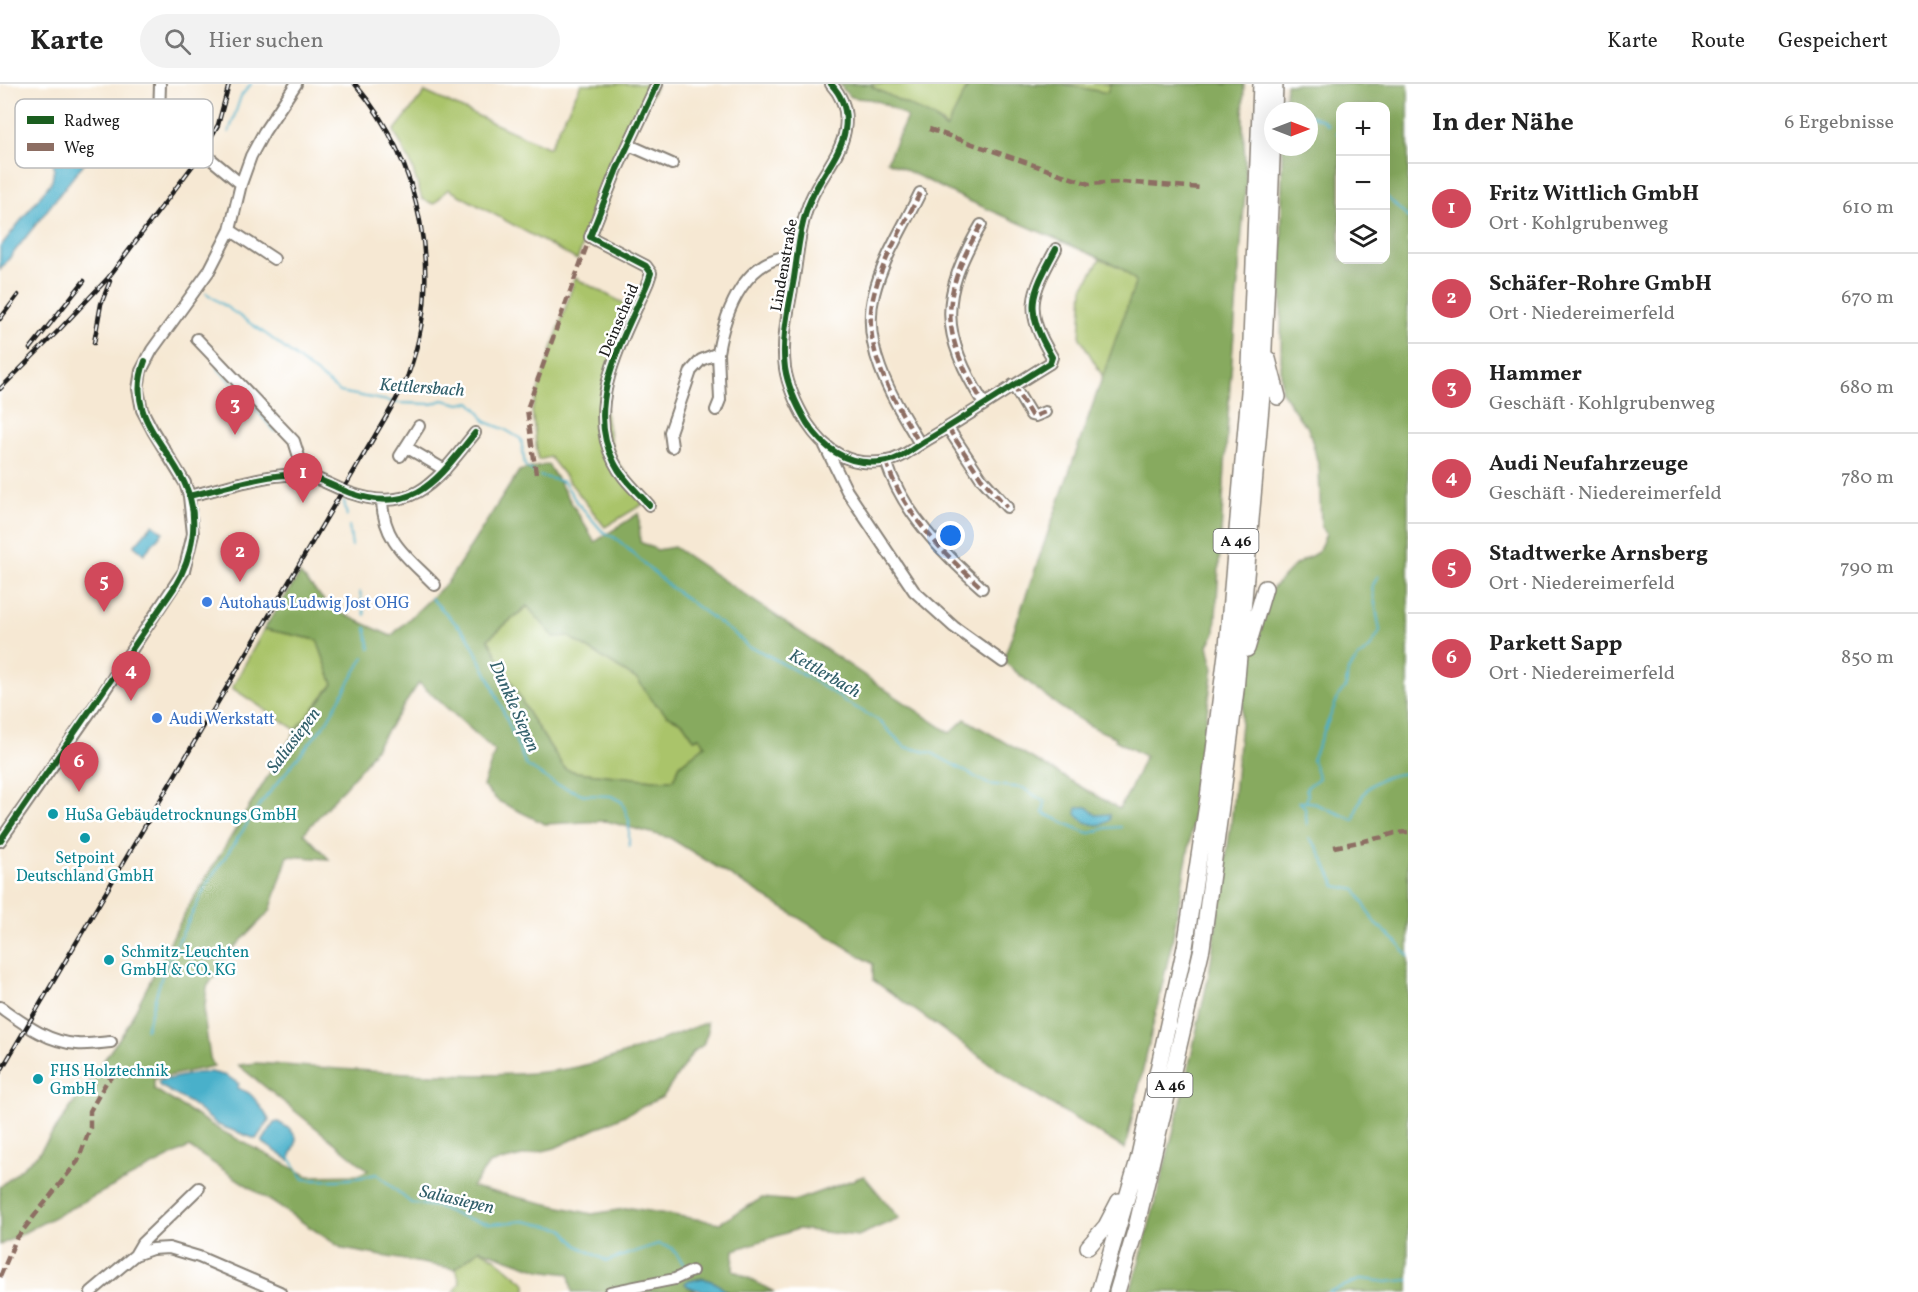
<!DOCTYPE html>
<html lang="de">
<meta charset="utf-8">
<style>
:root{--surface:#fff;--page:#f2f2f2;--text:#222;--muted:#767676;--line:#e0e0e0;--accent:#d1495b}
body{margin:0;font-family:Vollkorn,serif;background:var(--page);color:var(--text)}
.controls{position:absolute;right:18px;top:18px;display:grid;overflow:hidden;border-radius:12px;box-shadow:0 6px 24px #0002}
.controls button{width:54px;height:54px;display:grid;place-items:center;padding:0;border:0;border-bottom:2px solid var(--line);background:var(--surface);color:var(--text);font:30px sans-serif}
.compass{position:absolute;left:1264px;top:18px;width:54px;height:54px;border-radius:50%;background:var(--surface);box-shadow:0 6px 24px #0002;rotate:90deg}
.you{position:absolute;left:951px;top:452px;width:21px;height:21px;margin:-15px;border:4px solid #fff;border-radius:50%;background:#1a73e8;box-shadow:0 0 0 9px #1a73e833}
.badge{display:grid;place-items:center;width:39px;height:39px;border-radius:50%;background:var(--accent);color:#fff;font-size:20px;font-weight:700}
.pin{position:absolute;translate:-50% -50px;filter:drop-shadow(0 2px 3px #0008)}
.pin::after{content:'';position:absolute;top:32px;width:21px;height:18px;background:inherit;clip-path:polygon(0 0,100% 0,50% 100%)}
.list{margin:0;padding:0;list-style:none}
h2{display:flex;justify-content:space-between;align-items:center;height:78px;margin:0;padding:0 24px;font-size:26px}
h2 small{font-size:20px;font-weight:400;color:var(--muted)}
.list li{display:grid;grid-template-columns:39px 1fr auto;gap:18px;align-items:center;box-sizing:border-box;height:90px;padding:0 24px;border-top:2px solid var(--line)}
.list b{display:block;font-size:22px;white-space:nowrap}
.list p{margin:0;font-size:20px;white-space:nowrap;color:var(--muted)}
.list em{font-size:20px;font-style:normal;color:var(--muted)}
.icon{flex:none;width:33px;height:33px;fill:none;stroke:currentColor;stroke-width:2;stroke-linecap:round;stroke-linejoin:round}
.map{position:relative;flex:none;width:1408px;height:1208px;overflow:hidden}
header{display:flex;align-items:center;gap:36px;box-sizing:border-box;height:84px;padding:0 30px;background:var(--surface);border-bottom:2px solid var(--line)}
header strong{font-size:28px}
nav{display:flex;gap:33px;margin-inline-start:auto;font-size:21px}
.search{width:420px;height:54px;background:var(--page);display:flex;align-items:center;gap:15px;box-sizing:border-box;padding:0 21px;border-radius:33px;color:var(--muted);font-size:22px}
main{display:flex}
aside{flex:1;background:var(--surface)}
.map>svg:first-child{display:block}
.green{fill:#aac46b;stroke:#637044;stroke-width:1.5}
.forest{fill:#87aa5f;stroke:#52633e;stroke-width:1.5;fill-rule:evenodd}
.water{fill:#4ab0ca;stroke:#336673;stroke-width:1.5}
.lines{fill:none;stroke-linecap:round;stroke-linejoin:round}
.stream{stroke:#4ab0ca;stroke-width:2}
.minor-casing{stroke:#898278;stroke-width:14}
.highway-casing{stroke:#898278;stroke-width:18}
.minor{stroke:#fff;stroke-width:10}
.highway{stroke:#fff;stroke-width:15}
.rail-casing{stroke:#1c1c1c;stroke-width:4.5}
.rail{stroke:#fff;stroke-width:2;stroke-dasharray:7;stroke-linecap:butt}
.quiet{stroke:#8d6e63;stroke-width:4.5;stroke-dasharray:9 4.5;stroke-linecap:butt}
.cycleway-casing{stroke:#fff;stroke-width:10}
.cycleway{stroke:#1b5e20;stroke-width:6}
.shop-dot{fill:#3f7fe0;stroke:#fff;stroke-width:2}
.culture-dot{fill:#0f9aa8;stroke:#fff;stroke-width:2}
.labels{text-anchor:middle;stroke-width:5;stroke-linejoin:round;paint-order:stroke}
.shield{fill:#fff;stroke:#606060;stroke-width:1.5}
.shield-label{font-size:15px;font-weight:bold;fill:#1c1c1c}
.street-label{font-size:16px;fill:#1c1c1c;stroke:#fff}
.shop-label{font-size:16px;fill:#366cbe;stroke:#fff;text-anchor:start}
.culture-label{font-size:16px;fill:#0d838f;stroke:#fff;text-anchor:start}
.water-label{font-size:18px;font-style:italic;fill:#315f6a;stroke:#fff}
.key{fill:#fff;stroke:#bbb;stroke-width:1.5}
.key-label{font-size:16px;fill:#1c1c1c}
</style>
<header>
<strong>Karte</strong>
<div class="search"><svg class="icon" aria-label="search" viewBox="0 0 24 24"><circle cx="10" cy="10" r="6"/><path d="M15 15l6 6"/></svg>Hier suchen</div>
<nav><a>Karte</a><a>Route</a><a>Gespeichert</a></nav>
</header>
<main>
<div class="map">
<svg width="1408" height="1208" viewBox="0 0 1408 1208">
<rect width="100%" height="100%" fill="#fff"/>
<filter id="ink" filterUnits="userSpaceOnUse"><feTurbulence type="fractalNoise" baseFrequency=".0167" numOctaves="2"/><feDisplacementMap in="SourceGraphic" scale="12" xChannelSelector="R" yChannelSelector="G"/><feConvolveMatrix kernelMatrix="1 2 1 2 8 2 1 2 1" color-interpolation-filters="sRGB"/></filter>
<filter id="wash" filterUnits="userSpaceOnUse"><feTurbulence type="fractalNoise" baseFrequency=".008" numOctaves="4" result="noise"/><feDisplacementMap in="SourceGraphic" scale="24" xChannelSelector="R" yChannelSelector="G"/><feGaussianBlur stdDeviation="1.35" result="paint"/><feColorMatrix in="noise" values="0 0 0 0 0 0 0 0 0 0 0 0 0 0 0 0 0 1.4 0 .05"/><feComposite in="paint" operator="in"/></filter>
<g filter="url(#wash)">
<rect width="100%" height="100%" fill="#f6e8d3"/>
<path class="green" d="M 581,0 L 657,0 L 612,84 L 577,176 L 448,105 L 434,120 L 422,115 L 411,80 L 394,47 L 425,8 L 549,64 Z
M 873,0 L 969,0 L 947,45 L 941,38 L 872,3 Z
M 1062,0 L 1110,0 L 1108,9 Z
M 1100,175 L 1120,183 L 1136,197 L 1103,293 L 1080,254 L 1083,204 Z
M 575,194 L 637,226 L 609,299 L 605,325 L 614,374 L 648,417 L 605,443 L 550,373 L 538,376 L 532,326 Z
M 528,522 L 554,552 L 568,552 L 639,596 L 651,615 L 667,631 L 683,639 L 694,655 L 700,653 L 706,660 L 680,681 L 673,696 L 654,696 L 576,688 L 565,685 L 530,632 L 488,555 Z
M 264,545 L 317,556 L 333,600 L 296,646 L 232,604 Z
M 476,1163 L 495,1174 L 526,1200 L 526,1207 L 454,1208 L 460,1199 L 455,1180 Z"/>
<path class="forest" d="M 840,0 L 873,0 L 872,3 L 933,33 L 946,45 L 969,0 L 1062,0 L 1107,9 L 1110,0 L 1244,0 L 1243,38 L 1246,97 L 1230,301 L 1215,549 L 1208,561 L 1213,584 L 1189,763 L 1172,858 L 1125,1065 L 1020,1001 L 873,896 L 873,880 L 670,754 L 606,737 L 545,740 L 498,717 L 483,702 L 495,667 L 419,599 L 364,681 L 304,749 L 329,775 L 288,772 L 270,827 L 230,868 L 207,903 L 204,931 L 210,974 L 214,982 L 154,995 L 154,1005 L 218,1045 L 308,1092 L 358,1091 L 368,1086 L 238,981 L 256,979 C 315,983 374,988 433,990 C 475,991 518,992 560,986 C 608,979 661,956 707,938 L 708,947 L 703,961 L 693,968 L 663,1013 L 555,1064 L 489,1080 L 472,1103 L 592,1130 L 631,1124 L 720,1139 L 762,1114 L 794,1117 L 864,1092 L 899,1134 L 858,1152 L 798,1145 L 734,1166 L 733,1186 L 774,1208 L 727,1208 L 716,1199 L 703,1194 L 686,1198 L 688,1203 L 697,1208 L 572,1208 L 569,1190 L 539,1186 L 480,1165 L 455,1185 L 343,1165 L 189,1063 L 0,1161 L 0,1103 L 38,1070 L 125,946 L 188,823 L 296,646 L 333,600 L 317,556 L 264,545 L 300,490 L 332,525 L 391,552 L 447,499 L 519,387 L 548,380 L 595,458 L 639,429 L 640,458 L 657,466 L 674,463 L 950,649 L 965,635 L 1119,725 L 1130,706 L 1145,672 L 1115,656 L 1115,653 C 1073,638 1037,605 1003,577 L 1136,197 L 1120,183 L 967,116 L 887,77 L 907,33 C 898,28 887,20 877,17 C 858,11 851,21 840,0 ZM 527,522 L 554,553 L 568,552 L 638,596 L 651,615 L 667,631 L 683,639 L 694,655 L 700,653 L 705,661 L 680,681 L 673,696 L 654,696 L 576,688 L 565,685 L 530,632 L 488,555 Z
M 1286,0 L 1408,0 L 1408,1208 L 1130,1208 L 1143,1165 L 1181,1018 L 1209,890 L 1231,740 L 1246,589 L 1270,507 L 1295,481 L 1318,468 L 1326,450 L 1321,442 L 1319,384 L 1311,353 L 1307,342 L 1300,335 L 1281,306 L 1282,63 L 1309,63 L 1309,27 L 1284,27 ZM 1340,22 L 1386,22 L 1386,176 L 1340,176 Z"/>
<path class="water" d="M 78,36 L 100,53 L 96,64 L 0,186 L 0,163 L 52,97 L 54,84 L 53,76 L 59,67 L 63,39 Z
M 153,440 L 163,448 L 144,470 L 134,462 Z
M 1081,723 L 1087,723 L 1096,731 L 1110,730 L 1110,736 C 1100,745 1084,740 1076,730 L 1077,724 Z
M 211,988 L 227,992 L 239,1000 L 237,1004 C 242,1006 247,1007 251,1011 C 254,1013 268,1033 269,1036 L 256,1055 L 218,1041 L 190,1019 L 160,1002 L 158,997 L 197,989 Z
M 278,1038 L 290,1045 L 296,1053 L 296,1059 L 289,1076 L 262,1058 L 274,1039 Z
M 703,1194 L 716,1199 L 727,1208 C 712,1208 695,1208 685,1200 L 686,1198 Z"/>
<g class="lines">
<path class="stream" d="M 1281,13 L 1301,27
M 1309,31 L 1323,36 L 1328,41
M 229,48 L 241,12 L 251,0
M 1337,49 L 1340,52
M 1386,112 L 1408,134
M 206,209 L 270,253 L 340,308 L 399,319 L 432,320 L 443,316 L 460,320 L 470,318 L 478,326 L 486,338 L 504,345 L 521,355 L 525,382 L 534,388
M 218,284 L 276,348
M 540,392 L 564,398 L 576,417 L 602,447 L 617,455 L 669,502 L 737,552 L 748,563 L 756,565 L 791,584 L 821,601 L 846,618 L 878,636 L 905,663 L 932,669 L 988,700 L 1023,704 L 1045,718 L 1043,729 L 1085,748 L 1091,749 L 1106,744 L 1121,743
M 344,417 L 347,432
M 349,442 L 352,462
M 360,508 L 365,531
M 431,514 L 468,552 L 490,596 L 526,681 L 555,700 L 585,711 L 611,712 L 622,718 L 629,736 L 629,762
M 366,544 L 370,565
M 1299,718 L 1311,718 L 1354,736 C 1360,704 1375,692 1408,689
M 1299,718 L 1305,723 L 1307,741
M 1306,718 L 1308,711 L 1306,704 L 1319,694 L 1312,676 L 1339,611 L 1346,602 L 1348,586 L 1359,573 L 1370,564 L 1380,547 L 1372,503 L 1378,492
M 1309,754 L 1317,763 L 1336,802 L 1356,806 L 1374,838 L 1397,858 L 1408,872
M 146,945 L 163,888 L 206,802 L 261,719 L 325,640 L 364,573
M 289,1073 L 304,1095 C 329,1098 352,1096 377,1090 L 411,1119 L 438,1123 L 461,1133 L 490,1140 L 524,1137 L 563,1145 L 578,1162 L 607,1177 L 658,1160 L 672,1164 L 685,1182
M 1328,1208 L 1363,1195 L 1386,1198 L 1408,1196"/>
</g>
</g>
<g filter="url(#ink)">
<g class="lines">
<g class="minor-casing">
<path id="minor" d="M 160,0 L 159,32 L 241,100
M 831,0 C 843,13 848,28 845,46 C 841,71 821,91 811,115 C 800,139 798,168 794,194 C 789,223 781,255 785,284 C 788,304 797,322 807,339 C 826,368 851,384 887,377 C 902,375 914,363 927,356 C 969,331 1009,304 1050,279 L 1052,273 C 1023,225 1031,211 1056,165
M 629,61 L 672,80
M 920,109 C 904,142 883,174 874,210 C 860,264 894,316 920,360
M 981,141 C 939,213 940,249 984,320
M 230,146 L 274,175
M 197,255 L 294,357 L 300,376 L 300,391
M 1013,301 L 1031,331 L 1035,332 L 1045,328
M 716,326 L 720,316 L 718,269
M 948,344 L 981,394 L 1007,423
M 825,362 L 847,407 L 914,507 L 954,543 L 1003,578
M 406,363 L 445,386
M 672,363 L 670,348 L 691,287 L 701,276 L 718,269 C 725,226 746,171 797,172
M 400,372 L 419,342
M 886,377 C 902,428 943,469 982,504
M 189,412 C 221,405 267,389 298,391 C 318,392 333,403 350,409 C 416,432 438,394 475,349
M 382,417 C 384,459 408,473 435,501
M 649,421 C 637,407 622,395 614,378 C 583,320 625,252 648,198 L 651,189 L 646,182 L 590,153 L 617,85 L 657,0
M 0,757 L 93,624 L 184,487 L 193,450 L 189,412 L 185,399 L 153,347 L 142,326 L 138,305 L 141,287 L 152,266 L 209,187 L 230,146 L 241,100 L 251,72 L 264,48 L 296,0
M 0,923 C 24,940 47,958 77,960 C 88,961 100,959 111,958
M 135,1171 L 152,1165 L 169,1164 L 199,1173 L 280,1208
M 91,1208 L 135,1171 L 142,1159 L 199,1104
M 610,1208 L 675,1195 L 692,1187"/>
</g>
<g class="highway-casing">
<path id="highway" d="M 1274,27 L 1275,0
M 1268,275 L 1278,313
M 1247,565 L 1265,504
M 1088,1163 L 1106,1142 L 1119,1117
M 1099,1208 L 1138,1076 L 1185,863 L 1208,714 L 1227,562 L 1249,308 L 1261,0
M 1117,1208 L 1136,1144 L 1202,864 L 1224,700 L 1236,606 L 1262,311 L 1273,51"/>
</g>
<use href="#minor" class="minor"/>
<use href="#highway" class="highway"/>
<g class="rail-casing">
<path id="rail" d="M 0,235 L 18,211
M 94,259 L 101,220 L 110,197
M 30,265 L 84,197
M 0,305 L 59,246 L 108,194 L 200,72 L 218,41 L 229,0
M 0,988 L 373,355 C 385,334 399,313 408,291 C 444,192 422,79 355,0"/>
</g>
<use href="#rail" class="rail"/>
<path class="quiet" d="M 929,45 L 1089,100 L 1122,98 L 1203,104
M 920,109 C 904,142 883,174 874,210 C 860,264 894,316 920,360
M 981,141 C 939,213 940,249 984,320
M 1013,301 L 1031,331 L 1035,332 L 1045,328
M 948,344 L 981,394 L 1007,423
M 886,377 C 902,428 943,469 982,504
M 536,390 L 527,325 L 590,153
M 1334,763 L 1383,753 L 1395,749 L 1408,748
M 0,1193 L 16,1155 L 78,1077 L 90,1044 L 90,1027 L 107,997 L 120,986"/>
<g class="cycleway-casing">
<path id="cycleway" d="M 831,0 C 843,13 848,28 845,46 C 841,71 821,91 811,115 C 800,139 798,168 794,194 C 789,223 781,255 785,284 C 788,304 797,322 807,339 C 826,368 851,384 887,377 C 902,375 914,363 927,356 C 969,331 1009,304 1050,279 L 1052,273 C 1023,225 1031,211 1056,165
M 189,412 C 221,405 267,389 298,391 C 318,392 333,403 350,409 C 416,432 438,394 475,349
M 649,421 C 637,407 622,395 614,378 C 583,320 625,252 648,198 L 651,189 L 646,182 L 590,153 L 617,85 L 657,0
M 0,757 L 174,504 C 193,473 201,433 184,398 C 163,355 125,330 145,277"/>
</g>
<use href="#cycleway" class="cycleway"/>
</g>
</g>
<g class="shop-dot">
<circle cx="207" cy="518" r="6"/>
<circle cx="157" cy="634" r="6"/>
</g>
<g class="culture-dot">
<circle cx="53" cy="730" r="6"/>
<circle cx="85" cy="754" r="6"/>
<circle cx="109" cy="876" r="6"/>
<circle cx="38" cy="995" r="6"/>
</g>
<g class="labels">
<g class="shield">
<rect x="1213.5" y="445" width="45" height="24" rx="4.5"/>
<rect x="1147.5" y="989" width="45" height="24" rx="4.5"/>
</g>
<g class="shield-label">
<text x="1236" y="462">A 46</text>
<text x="1170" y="1006">A 46</text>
</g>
<g class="street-label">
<text transform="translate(783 181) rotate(-80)" y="6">Lindenstraße</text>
<text transform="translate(618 236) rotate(-67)" y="6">Deinscheid</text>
</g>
<g class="shop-label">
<text x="219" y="524">Autohaus Ludwig Jost OHG</text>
<text x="169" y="640">Audi Werkstatt</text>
</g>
<g class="culture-label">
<text x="65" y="736">HuSa Gebäudetrocknungs GmbH</text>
<text x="85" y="779" text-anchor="middle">Setpoint<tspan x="85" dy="18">Deutschland GmbH</tspan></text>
<text x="121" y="873">Schmitz-Leuchten<tspan x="121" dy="18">GmbH &amp; CO. KG</tspan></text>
<text x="50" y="992">FHS Holztechnik<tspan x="50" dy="18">GmbH</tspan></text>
</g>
<g class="water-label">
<text transform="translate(422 303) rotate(4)" y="6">Kettlersbach</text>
<text transform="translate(825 589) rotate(30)" y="6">Kettlerbach</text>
<text transform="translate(515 622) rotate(66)" y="6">Dunkle Siepen</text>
<text transform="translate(293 656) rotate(-53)" y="6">Saliasiepen</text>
<text transform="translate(457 1115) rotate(13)" y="6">Saliasiepen</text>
</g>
</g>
<rect x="15" y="15" width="198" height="69" rx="9" class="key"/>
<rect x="27" y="32" width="27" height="8" fill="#1b5e20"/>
<rect x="27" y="59" width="27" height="8" fill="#8d6e63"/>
<g class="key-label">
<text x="64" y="42">Radweg</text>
<text x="64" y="69">Weg</text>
</g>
</svg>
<div class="controls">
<button>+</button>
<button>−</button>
<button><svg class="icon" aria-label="layers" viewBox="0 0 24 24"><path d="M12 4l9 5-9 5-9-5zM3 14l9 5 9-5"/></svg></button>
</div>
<svg class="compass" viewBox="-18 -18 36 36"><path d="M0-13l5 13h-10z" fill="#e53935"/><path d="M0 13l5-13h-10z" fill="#767676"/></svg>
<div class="you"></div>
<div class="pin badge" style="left:303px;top:419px">1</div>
<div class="pin badge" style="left:240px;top:498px">2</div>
<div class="pin badge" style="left:235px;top:351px">3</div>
<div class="pin badge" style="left:131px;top:617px">4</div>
<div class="pin badge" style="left:104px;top:528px">5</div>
<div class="pin badge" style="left:79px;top:708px">6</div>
</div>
<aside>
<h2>In der Nähe<small>6 Ergebnisse</small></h2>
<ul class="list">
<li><span class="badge">1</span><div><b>Fritz Wittlich GmbH</b><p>Ort · Kohlgrubenweg</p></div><em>610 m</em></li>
<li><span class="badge">2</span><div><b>Schäfer-Rohre GmbH</b><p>Ort · Niedereimerfeld</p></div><em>670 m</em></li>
<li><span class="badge">3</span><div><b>Hammer</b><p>Geschäft · Kohlgrubenweg</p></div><em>680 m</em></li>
<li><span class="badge">4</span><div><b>Audi Neufahrzeuge</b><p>Geschäft · Niedereimerfeld</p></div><em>780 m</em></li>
<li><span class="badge">5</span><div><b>Stadtwerke Arnsberg</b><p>Ort · Niedereimerfeld</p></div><em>790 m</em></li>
<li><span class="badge">6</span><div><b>Parkett Sapp</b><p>Ort · Niedereimerfeld</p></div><em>850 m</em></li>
</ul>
</aside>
</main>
